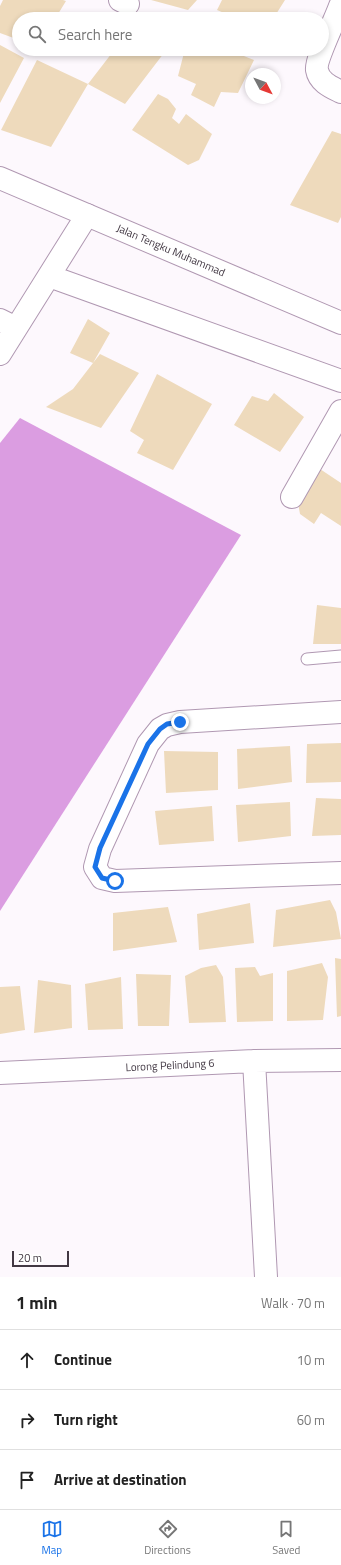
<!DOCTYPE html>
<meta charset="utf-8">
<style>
:root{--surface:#fff;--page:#f2f2f2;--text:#222;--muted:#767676;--line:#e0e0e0;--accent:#1a73e8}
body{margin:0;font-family:"Titillium Web",sans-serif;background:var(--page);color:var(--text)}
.compass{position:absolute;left:245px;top:68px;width:36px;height:36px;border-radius:50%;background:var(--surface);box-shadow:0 2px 6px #0003;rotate:131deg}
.scale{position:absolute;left:12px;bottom:10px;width:57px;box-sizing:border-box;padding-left:4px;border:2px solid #423843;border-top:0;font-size:11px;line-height:14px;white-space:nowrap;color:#423843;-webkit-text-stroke:3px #fff;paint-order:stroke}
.stop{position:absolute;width:12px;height:12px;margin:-9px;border:3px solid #1a73e8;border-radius:50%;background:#fff}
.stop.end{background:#1a73e8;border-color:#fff;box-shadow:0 1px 4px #0008}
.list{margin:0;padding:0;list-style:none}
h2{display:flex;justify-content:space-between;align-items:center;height:52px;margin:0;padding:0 16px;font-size:17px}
h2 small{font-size:13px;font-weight:400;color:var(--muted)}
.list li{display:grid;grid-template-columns:26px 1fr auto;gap:12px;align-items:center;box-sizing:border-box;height:60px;padding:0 16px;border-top:1px solid var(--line)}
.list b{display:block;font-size:15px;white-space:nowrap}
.list em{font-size:13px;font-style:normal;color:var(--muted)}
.icon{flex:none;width:22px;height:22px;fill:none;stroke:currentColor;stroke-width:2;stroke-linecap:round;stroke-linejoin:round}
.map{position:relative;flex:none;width:341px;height:1277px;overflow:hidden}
.search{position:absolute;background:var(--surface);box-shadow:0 2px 6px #0003;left:12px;right:12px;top:12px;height:44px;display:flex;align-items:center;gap:10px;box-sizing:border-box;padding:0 14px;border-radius:22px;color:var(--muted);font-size:15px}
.sheet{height:232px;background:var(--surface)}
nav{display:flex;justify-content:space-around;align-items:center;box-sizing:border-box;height:56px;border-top:1px solid var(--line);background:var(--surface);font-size:11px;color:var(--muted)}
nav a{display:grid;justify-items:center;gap:2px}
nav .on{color:var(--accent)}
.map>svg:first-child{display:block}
.forest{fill:#db9de1}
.building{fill:#eedabc}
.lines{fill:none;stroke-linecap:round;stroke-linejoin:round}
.lane-casing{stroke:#b098b2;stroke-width:13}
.street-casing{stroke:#b098b2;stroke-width:24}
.secondary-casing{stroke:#b098b2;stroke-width:24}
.lane{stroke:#fff;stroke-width:11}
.street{stroke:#fff;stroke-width:22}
.secondary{stroke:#fff;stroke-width:22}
.route{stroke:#1a73e8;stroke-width:5}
.labels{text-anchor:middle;stroke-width:4;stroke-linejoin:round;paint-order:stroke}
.street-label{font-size:11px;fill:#423843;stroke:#fff}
</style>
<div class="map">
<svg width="341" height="1277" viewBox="0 0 341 1277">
<rect width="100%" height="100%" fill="#fdf8fd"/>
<path class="forest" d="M 20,418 L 241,535 L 0,911 L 0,443 Z"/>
<path class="building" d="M 3,0 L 63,0 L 66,1 L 55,19 L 19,19 L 19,40 L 0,33 L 0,6 Z
M 151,0 L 197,0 L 188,10 Z
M 222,0 L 285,0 L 273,19 L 238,19 L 217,10 Z
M 0,45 L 24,58 L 0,103 Z
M 115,49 L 167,49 L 125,104 L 88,84 Z
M 185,49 L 226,49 L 254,60 L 238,93 L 221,92 L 214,107 L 191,95 L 196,84 L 178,76 Z
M 37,60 L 88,84 L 51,147 L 1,130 Z
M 158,94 L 168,99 L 176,109 L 172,118 L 179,124 L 186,114 L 212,134 L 199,160 L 188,165 L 132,130 Z
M 332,131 L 341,134 L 341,217 L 338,223 L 290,205 Z
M 88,319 L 110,333 L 93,363 L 100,354 L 139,373 L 101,428 L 46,407 L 73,389 L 93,363 L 70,353 Z
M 157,374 L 212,404 L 173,470 L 137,453 L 144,440 L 130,431 Z
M 274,393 L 304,417 L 280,452 L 234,425 L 252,396 L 268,401 Z
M 320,469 L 341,483 L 341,526 L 321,513 L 314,524 L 300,514 L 298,503 Z
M 317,605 L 341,608 L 341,644 L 313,644 Z
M 341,743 L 341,782 L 306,783 L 307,744 Z
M 290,746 L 292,782 L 238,789 L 237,749 Z
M 164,751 L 218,752 L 218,790 L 166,793 Z
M 316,798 L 341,799 L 341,835 L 312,836 Z
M 290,802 L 291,836 L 238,842 L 236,805 Z
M 212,806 L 214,841 L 159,845 L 155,811 Z
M 330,900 L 336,912 L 341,939 L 273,947 L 276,910 Z
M 250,903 L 254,943 L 199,950 L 197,914 Z
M 168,907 L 177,942 L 113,951 L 113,913 Z
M 335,958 L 341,959 L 341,1016 L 337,1017 Z
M 322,963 L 328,977 L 323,1020 L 287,1021 L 287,971 Z
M 216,965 L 223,977 L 226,1022 L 189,1023 L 185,976 L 201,968 Z
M 255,967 L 260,976 L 273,973 L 273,1021 L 237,1022 L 235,968 Z
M 136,974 L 171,975 L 169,1026 L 138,1026 Z
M 121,977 L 123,1029 L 88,1030 L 85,984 Z
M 38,980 L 71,985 L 72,1028 L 34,1033 Z
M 20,986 L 25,1030 L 0,1034 L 0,987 Z"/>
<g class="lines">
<g class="lane-casing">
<path id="lane" d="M 307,659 L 341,656"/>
</g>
<g class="street-casing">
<path id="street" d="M 120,0 L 128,4
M 340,6 C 336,18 315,60 317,70 C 319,82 331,87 341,92
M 49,276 L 341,381
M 0,320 L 16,328
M 0,354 L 87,215
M 292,497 L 341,411
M 341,712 L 180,722 L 167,725 L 160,729 L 148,744 L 100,849 L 95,867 L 102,878 L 115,881 L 341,873
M 254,1061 L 266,1277
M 0,1073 L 254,1061 L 341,1060"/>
</g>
<g class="secondary-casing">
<path id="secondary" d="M 0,178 L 341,323"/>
</g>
<use href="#lane" class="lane"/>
<use href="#street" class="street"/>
<use href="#secondary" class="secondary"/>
</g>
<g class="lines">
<path class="route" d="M 115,881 L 102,878 L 95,867 L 100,848 L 148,744 L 160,729 L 167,724 L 180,722"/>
</g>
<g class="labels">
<g class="street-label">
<text transform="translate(171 250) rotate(23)" y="4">Jalan Tengku Muhammad</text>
<text transform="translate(170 1065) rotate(-3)" y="4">Lorong Pelindung 6</text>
</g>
</g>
</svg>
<svg class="compass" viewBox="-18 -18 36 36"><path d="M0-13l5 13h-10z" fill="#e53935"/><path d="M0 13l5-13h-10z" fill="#767676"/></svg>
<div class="scale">20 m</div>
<div class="stop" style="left:115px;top:881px"></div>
<div class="stop end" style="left:180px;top:722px"></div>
<div class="search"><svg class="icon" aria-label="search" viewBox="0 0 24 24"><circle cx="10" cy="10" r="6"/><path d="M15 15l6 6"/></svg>Search here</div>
</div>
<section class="sheet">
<h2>1 min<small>Walk · 70 m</small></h2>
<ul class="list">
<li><svg class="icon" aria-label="ahead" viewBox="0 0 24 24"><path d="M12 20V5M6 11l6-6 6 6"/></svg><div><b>Continue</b></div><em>10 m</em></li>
<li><svg class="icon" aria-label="right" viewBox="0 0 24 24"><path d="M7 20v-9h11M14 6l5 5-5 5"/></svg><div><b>Turn right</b></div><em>60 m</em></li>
<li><svg class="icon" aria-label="arrive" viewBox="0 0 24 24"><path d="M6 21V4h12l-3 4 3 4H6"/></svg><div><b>Arrive at destination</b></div></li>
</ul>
</section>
<nav>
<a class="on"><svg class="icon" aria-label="map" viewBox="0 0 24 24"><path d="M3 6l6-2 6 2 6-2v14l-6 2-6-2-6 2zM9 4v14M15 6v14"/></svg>Map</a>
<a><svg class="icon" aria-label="directions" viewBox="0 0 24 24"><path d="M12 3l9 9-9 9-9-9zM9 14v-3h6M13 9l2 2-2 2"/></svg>Directions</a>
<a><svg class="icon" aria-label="saved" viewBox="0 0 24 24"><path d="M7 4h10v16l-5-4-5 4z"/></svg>Saved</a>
</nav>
